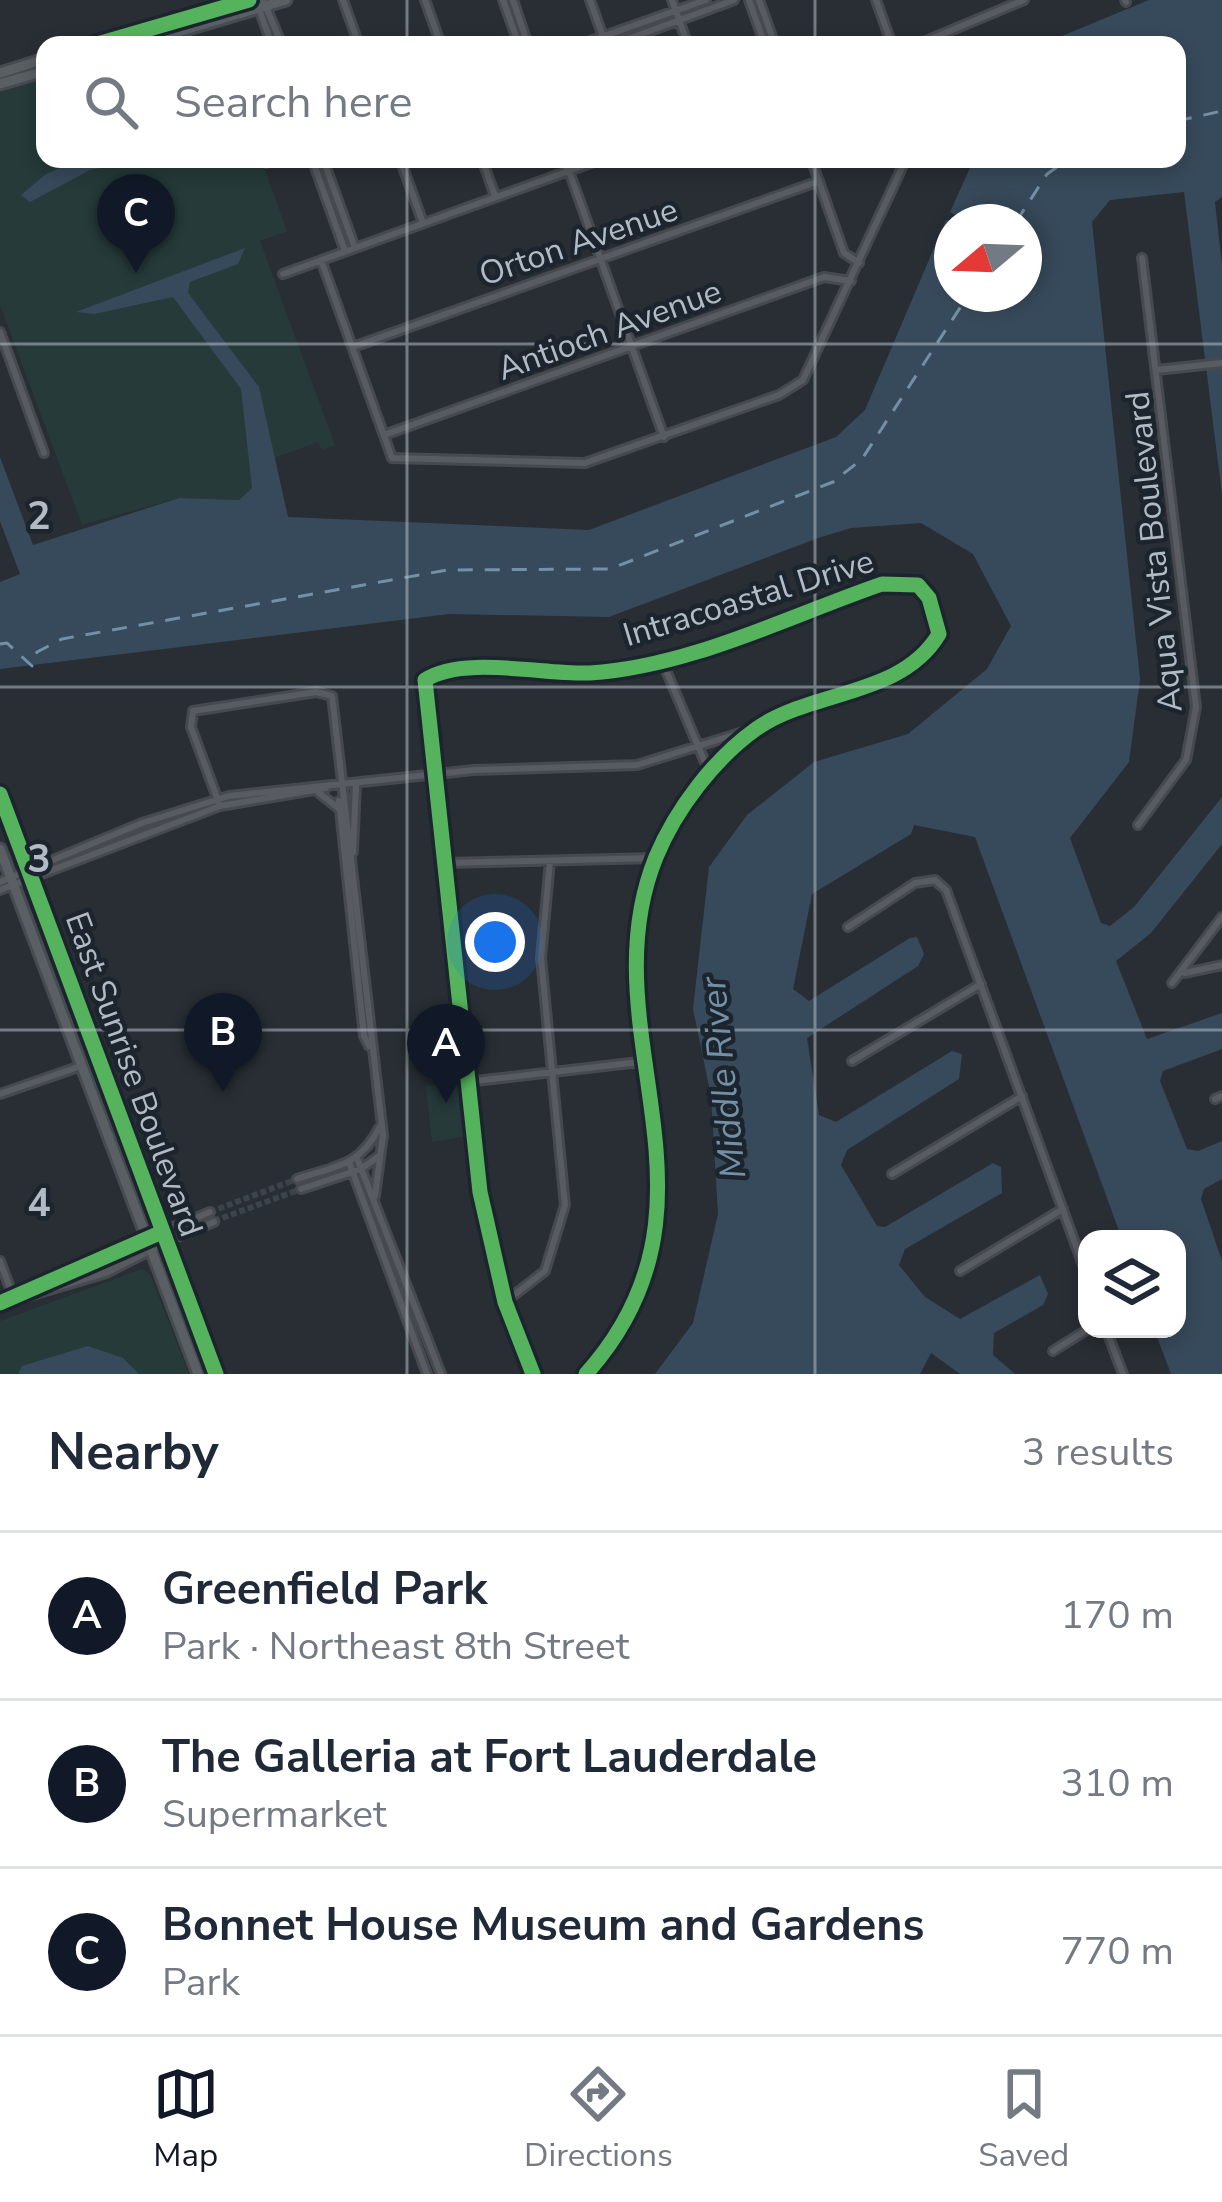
<!DOCTYPE html>
<meta charset="utf-8">
<style>
:root{--surface:#fff;--page:#f6f6f7;--text:#1f2937;--muted:#747a83;--line:#e0e1e3;--accent:#111827}
body{margin:0;font-family:"Nunito Sans",sans-serif;background:var(--page);color:var(--text)}
.controls{position:absolute;right:36px;bottom:36px;display:grid;overflow:hidden;border-radius:24px;box-shadow:0 6px 18px #0003}
.controls button{width:108px;height:108px;display:grid;place-items:center;padding:0;border:0;border-bottom:3px solid var(--line);background:var(--surface);color:var(--text);font:60px sans-serif}
.compass{position:absolute;left:934px;top:204px;width:108px;height:108px;border-radius:50%;background:var(--surface);box-shadow:0 6px 18px #0003;rotate:251deg}
.you{position:absolute;left:495px;top:942px;width:42px;height:42px;margin:-30px;border:9px solid #fff;border-radius:50%;background:#1a73e8;box-shadow:0 0 0 18px #1a73e833}
.badge{display:grid;place-items:center;width:78px;height:78px;border-radius:50%;background:var(--accent);color:#fff;font-size:39px;font-weight:700}
.pin{position:absolute;translate:-50% -99px;filter:drop-shadow(0 3px 6px #0008)}
.pin::after{content:'';position:absolute;top:63px;width:42px;height:36px;background:inherit;clip-path:polygon(0 0,100% 0,50% 100%)}
.list{margin:0;padding:0;list-style:none}
h2{display:flex;justify-content:space-between;align-items:center;height:156px;margin:0;padding:0 48px;font-size:51px}
h2 small{font-size:39px;font-weight:400;color:var(--muted)}
.list li{display:grid;grid-template-columns:78px 1fr auto;gap:36px;align-items:center;box-sizing:border-box;height:168px;padding:0 48px;border-top:3px solid var(--line)}
.list b{display:block;font-size:45px;white-space:nowrap}
.list p{margin:0;font-size:39px;white-space:nowrap;color:var(--muted)}
.list em{font-size:39px;font-style:normal;color:var(--muted)}
.icon{flex:none;width:66px;height:66px;fill:none;stroke:currentColor;stroke-width:2;stroke-linecap:round;stroke-linejoin:round}
.map{position:relative;flex:none;width:1222px;height:1374px;overflow:hidden}
.search{position:absolute;background:var(--surface);box-shadow:0 6px 18px #0003;left:36px;right:36px;top:36px;height:132px;display:flex;align-items:center;gap:30px;box-sizing:border-box;padding:0 42px;border-radius:24px;color:var(--muted);font-size:45px}
.sheet{height:660px;background:var(--surface)}
nav{display:flex;justify-content:space-around;align-items:center;box-sizing:border-box;height:168px;border-top:3px solid var(--line);background:var(--surface);font-size:33px;color:var(--muted)}
nav a{display:grid;justify-items:center;gap:6px}
nav .on{color:var(--accent)}
.map>svg:first-child{display:block}
.green{fill:#263a3a}
.water{fill:#374a5b;fill-rule:evenodd}
.lines{fill:none;stroke-linecap:round;stroke-linejoin:round}
.ferry{stroke:#7490a7;stroke-width:3;stroke-dasharray:15 12;stroke-linecap:butt}
.street-tunnel{stroke:#3d434a;stroke-width:6;stroke-dasharray:6 3;stroke-linecap:butt}
.street-casing{stroke:#464a4f;stroke-width:12}
.secondary-casing{stroke:#464a4f;stroke-width:14}
.primary-casing{stroke:#464b51;stroke-width:15}
.street{stroke:#585c62;stroke-width:6}
.secondary{stroke:#575b60;stroke-width:8}
.primary{stroke:#5a5f64;stroke-width:9}
.cycleway-casing{stroke:#1c252e;stroke-width:22}
.cycleway{stroke:#56b35d;stroke-width:15}
.grid{fill:none;stroke:#b2bbc5;stroke-width:3;stroke-opacity:0.55}
.labels{text-anchor:middle;stroke-width:9;stroke-linejoin:round;paint-order:stroke}
.street-label{font-size:33px;fill:#b2bbc5;stroke:#1c252e}
.water-label{font-size:36px;font-style:italic;fill:#7490a7;stroke:#1c252e}
.grid-label{font-size:39px;text-anchor:middle;font-weight:bold;fill:#b2bbc5;stroke:#1c252e;stroke-width:9;stroke-linejoin:round;paint-order:stroke}
</style>
<div class="map">
<svg width="1222" height="1374" viewBox="0 0 1222 1374">
<rect width="100%" height="100%" fill="#282e34"/>
<path class="green" d="M 45,79 L 45,159 L 261,159 L 287,231 L 260,241 L 335,445 L 322,450 L 318,442 L 250,467 L 252,488 L 239,500 L 179,498 L 82,525 L 0,305 L 0,92 Z
M 462,1082 L 468,1136 L 432,1142 L 426,1086 Z
M 142,1269 L 150,1274 L 189,1374 L 0,1374 L 0,1321 Z"/>
<path class="water" d="M 1149,0 L 1222,0 L 1222,197 L 1215,202 L 1222,266 L 1222,494 L 1184,192 L 1110,200 L 1092,222 L 1140,679 L 1129,762 L 1070,838 L 1101,923 L 1110,926 L 1134,907 L 1222,797 L 1222,844 L 1151,933 L 1116,961 L 1147,1039 L 1222,1013 L 1222,1049 L 1163,1071 L 1160,1081 L 1187,1149 L 1198,1151 L 1222,1141 L 1222,1179 L 1204,1189 L 1201,1199 L 1222,1261 L 1222,1374 L 1171,1374 L 1154,1329 L 1177,1329 L 1177,1239 L 1122,1239 L 975,837 L 914,825 L 911,834 L 812,894 L 793,989 L 809,1001 L 910,938 L 917,937 L 924,954 L 918,966 L 807,1038 L 819,1115 L 836,1122 L 952,1051 L 962,1054 L 959,1079 L 847,1150 L 841,1165 L 877,1226 L 885,1227 L 993,1163 L 1001,1167 L 1002,1193 L 905,1249 L 899,1265 L 925,1297 L 960,1319 L 1040,1275 L 1048,1294 L 1043,1305 L 994,1333 L 993,1355 L 1015,1374 L 960,1374 L 931,1353 L 920,1374 L 655,1374 L 693,1323 L 718,1214 L 711,1096 L 693,1009 L 709,867 L 747,815 L 814,762 L 908,734 L 987,669 L 1011,626 L 973,554 L 921,523 L 851,528 L 818,538 L 609,617 L 449,614 L 0,669 L 0,582 L 20,574 L 0,521 L 0,457 L 33,545 L 179,498 L 239,500 L 252,488 L 241,389 L 173,297 L 94,314 L 76,312 L 245,248 L 238,264 L 190,282 L 188,293 L 259,387 L 288,517 L 589,530 L 836,437 L 865,410 L 946,220 L 952,221 L 955,215 L 950,212 L 974,159 L 1177,159 L 1177,45 L 1040,45 ZM 952,222 L 1024,222 L 1024,294 L 952,294 Z
M 82,159 L 155,159 L 90,170 L 30,202 L 21,195 L 46,174 Z
M 88,1346 L 123,1358 L 139,1374 L 18,1374 L 22,1366 Z"/>
<g class="lines">
<path class="ferry" d="M 1177,121 L 1222,111
M 1016,222 L 1047,174 L 1069,159
M 0,644 L 7,643 L 32,666 L 37,652 L 62,639 L 447,570 L 610,569 L 833,482 L 862,459 L 969,294"/>
<path class="street-tunnel" d="M 210,1212 L 297,1179
M 214,1221 L 301,1189"/>
<g class="street-casing">
<path id="street" d="M 263,0 L 282,45
M 343,0 L 359,45
M 425,0 L 441,45
M 503,0 L 519,45
M 513,0 L 528,45
M 590,0 L 606,45
M 672,0 L 688,45
M 749,0 L 765,45
M 759,0 L 775,45
M 876,0 L 892,45
M 1125,0 L 1126,2
M 259,9 L 272,45
M 579,45 L 706,0
M 612,45 L 734,0
M 916,45 L 1024,0
M 312,159 L 345,251
M 323,159 L 355,248
M 400,159 L 423,223
M 482,159 L 495,196
M 559,159 L 569,171 L 664,437
M 811,159 L 844,253 L 859,263
M 266,163 L 277,159
M 569,171 L 569,159
M 321,260 L 392,458 L 585,463 L 779,395 L 803,380 L 906,159
M 283,274 L 602,159
M 0,332 L 44,453
M 353,347 L 819,181
M 1157,370 L 1222,363
M 384,435 L 824,277 L 851,281
M 662,661 L 710,774
M 318,792 L 338,808
M 339,801 L 364,1036 L 369,1046
M 220,806 L 191,727 L 193,711 L 316,692 L 332,696 L 383,1135 L 375,1196
M 1138,825 L 1186,760 L 1196,707 L 1142,258
M 353,852 L 356,784
M 444,863 L 656,858
M 0,882 L 142,823 L 229,796 L 474,770 L 637,765 L 753,729
M 0,890 L 220,806 L 326,788
M 848,927 L 915,883 L 935,880 L 946,890 L 1087,1276
M 1185,973 L 1222,965
M 1172,983 L 1222,917
M 852,1061 L 981,984
M 467,1082 L 648,1061
M 0,1094 L 81,1066
M 1215,1099 L 1222,1096
M 357,1158 L 441,1374
M 349,1162 L 427,1374
M 892,1174 L 1022,1096
M 297,1179 C 336,1166 360,1166 379,1128
M 301,1189 L 361,1169 L 379,1156
M 162,1232 L 210,1212
M 165,1242 L 214,1222
M 0,1261 L 14,1299
M 960,1271 L 1063,1209
M 505,1302 L 545,1271 L 565,1205 L 541,958 L 550,861
M 1106,1329 L 1123,1374
M 1053,1351 L 1088,1329
M 533,1374 L 505,1302 L 480,1192 L 425,680 C 463,655 545,675 590,673 C 689,667 789,616 882,584 L 918,585 L 929,598 L 939,634 C 902,697 811,690 756,729 C 714,759 676,809 656,857 C 585,1032 741,1201 586,1374"/>
</g>
<g class="secondary-casing">
<path id="secondary" d="M 15,1299 L 106,1272 L 165,1242
M 0,1303 L 162,1232"/>
</g>
<g class="primary-casing">
<path id="primary" d="M 94,45 L 249,0
M 134,45 L 286,0
M 0,73 L 45,59
M 0,84 L 45,71
M 0,794 L 216,1374
M 0,849 L 198,1374"/>
</g>
<use href="#street" class="street"/>
<use href="#secondary" class="secondary"/>
<use href="#primary" class="primary"/>
<g class="cycleway-casing">
<path id="cycleway" d="M 94,45 L 249,0
M 0,794 L 216,1374
M 0,1303 L 162,1232
M 533,1374 L 505,1302 L 480,1192 L 425,680 C 463,655 545,675 590,673 C 689,667 789,616 882,584 L 918,585 L 929,598 L 939,634 C 902,697 811,690 756,729 C 714,759 676,809 656,857 C 585,1032 741,1201 586,1374"/>
</g>
<use href="#cycleway" class="cycleway"/>
</g>
<path class="grid" d="M 407,0 L 407,45M 815,0 L 815,45M 407,159 L 407,1374M 815,159 L 815,1374M 0,344 L 1222,344M 0,687 L 1222,687M 0,1030 L 1222,1030"/>
<g class="labels">
<g class="street-label">
<text transform="translate(578 241) rotate(-19)" y="12">Orton Avenue</text>
<text transform="translate(609 329) rotate(-20)" y="12">Antioch Avenue</text>
<text transform="translate(1153 552) rotate(-96)" y="12">Aqua Vista Boulevard</text>
<text transform="translate(748 597) rotate(-17)" y="12">Intracoastal Drive</text>
<text transform="translate(135 1074) rotate(70)" y="12">East Sunrise Boulevard</text>
</g>
<g class="water-label">
<text transform="translate(722 1078) rotate(-96)" y="13">Middle River</text>
</g>
</g>
<g class="grid-label">
<text x="39" y="529">2</text>
<text x="39" y="872">3</text>
<text x="39" y="1216">4</text>
</g>
</svg>
<div class="controls">
<button><svg class="icon" aria-label="layers" viewBox="0 0 24 24"><path d="M12 4l9 5-9 5-9-5zM3 14l9 5 9-5"/></svg></button>
</div>
<svg class="compass" viewBox="-18 -18 36 36"><path d="M0-13l5 13h-10z" fill="#e53935"/><path d="M0 13l5-13h-10z" fill="#747a83"/></svg>
<div class="you"></div>
<div class="pin badge" style="left:446px;top:1103px">A</div>
<div class="pin badge" style="left:223px;top:1092px">B</div>
<div class="pin badge" style="left:136px;top:273px">C</div>
<div class="search"><svg class="icon" aria-label="search" viewBox="0 0 24 24"><circle cx="10" cy="10" r="6"/><path d="M15 15l6 6"/></svg>Search here</div>
</div>
<section class="sheet">
<h2>Nearby<small>3 results</small></h2>
<ul class="list">
<li><span class="badge">A</span><div><b>Greenfield Park</b><p>Park · Northeast 8th Street</p></div><em>170 m</em></li>
<li><span class="badge">B</span><div><b>The Galleria at Fort Lauderdale</b><p>Supermarket</p></div><em>310 m</em></li>
<li><span class="badge">C</span><div><b>Bonnet House Museum and Gardens</b><p>Park</p></div><em>770 m</em></li>
</ul>
</section>
<nav>
<a class="on"><svg class="icon" aria-label="map" viewBox="0 0 24 24"><path d="M3 6l6-2 6 2 6-2v14l-6 2-6-2-6 2zM9 4v14M15 6v14"/></svg>Map</a>
<a><svg class="icon" aria-label="directions" viewBox="0 0 24 24"><path d="M12 3l9 9-9 9-9-9zM9 14v-3h6M13 9l2 2-2 2"/></svg>Directions</a>
<a><svg class="icon" aria-label="saved" viewBox="0 0 24 24"><path d="M7 4h10v16l-5-4-5 4z"/></svg>Saved</a>
</nav>
